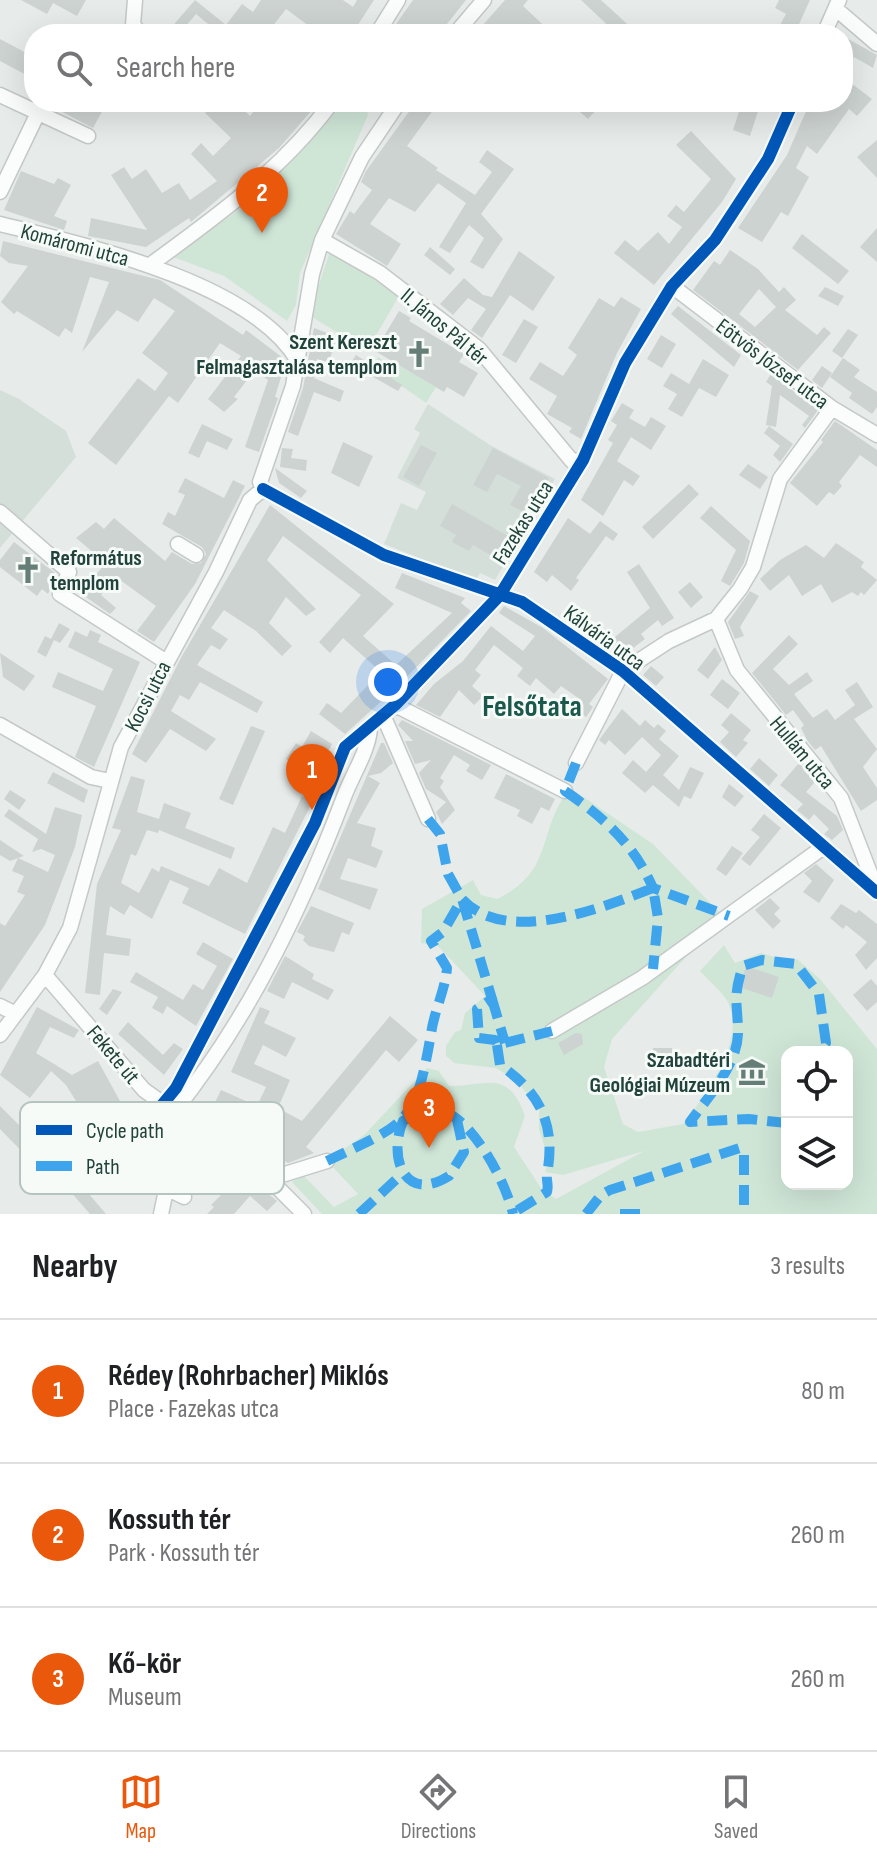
<!DOCTYPE html>
<meta charset="utf-8">
<style>
:root{--surface:#fff;--page:#f6f6f6;--text:#202124;--muted:#757577;--line:#e0e0e0;--accent:#ea580c}
body{margin:0;font-family:"Sofia Sans Condensed",sans-serif;background:var(--page);color:var(--text)}
.controls{position:absolute;right:24px;bottom:24px;display:grid;overflow:hidden;border-radius:16px;box-shadow:0 8px 32px #0002}
.controls button{width:72px;height:72px;display:grid;place-items:center;padding:0;border:0;border-bottom:2px solid var(--line);background:var(--surface);color:var(--text);font:40px sans-serif}
.you{position:absolute;left:388px;top:682px;width:28px;height:28px;margin:-20px;border:6px solid #fff;border-radius:50%;background:#1a73e8;box-shadow:0 0 0 12px #1a73e833}
.badge{display:grid;place-items:center;width:52px;height:52px;border-radius:50%;background:var(--accent);color:#fff;font-size:26px;font-weight:700}
.pin{position:absolute;translate:-50% -66px;filter:drop-shadow(0 2px 4px #0008)}
.pin::after{content:'';position:absolute;top:42px;width:28px;height:24px;background:inherit;clip-path:polygon(0 0,100% 0,50% 100%)}
.list{margin:0;padding:0;list-style:none}
h2{display:flex;justify-content:space-between;align-items:center;height:104px;margin:0;padding:0 32px;font-size:34px}
h2 small{font-size:26px;font-weight:400;color:var(--muted)}
.list li{display:grid;grid-template-columns:52px 1fr auto;gap:24px;align-items:center;box-sizing:border-box;height:144px;padding:0 32px;border-top:2px solid var(--line)}
.list b{display:block;font-size:30px;white-space:nowrap}
.list p{margin:0;font-size:26px;white-space:nowrap;color:var(--muted)}
.list em{font-size:26px;font-style:normal;color:var(--muted)}
.icon{flex:none;width:44px;height:44px;fill:none;stroke:currentColor;stroke-width:2;stroke-linecap:round;stroke-linejoin:round}
.map{position:relative;flex:none;width:877px;height:1214px;overflow:hidden}
.search{position:absolute;background:var(--surface);box-shadow:0 8px 32px #0002;left:24px;right:24px;top:24px;height:88px;display:flex;align-items:center;gap:20px;box-sizing:border-box;padding:0 28px;border-radius:32px;color:var(--muted);font-size:30px}
.sheet{height:536px;background:var(--surface)}
nav{display:flex;justify-content:space-around;align-items:center;box-sizing:border-box;height:112px;border-top:2px solid var(--line);background:var(--surface);font-size:22px;color:var(--muted)}
nav a{display:grid;justify-items:center;gap:4px}
nav .on{color:var(--accent)}
.map>svg:first-child{display:block}
.built{fill:#d4dfda}
.green{fill:#cfe6d7;fill-rule:evenodd}
.building{fill:#cdd3d1;fill-rule:evenodd}
.lines{fill:none;stroke-linecap:round;stroke-linejoin:round}
.minor-casing{stroke:#c4c9c7;stroke-width:17}
.minor{stroke:#fbfcfc;stroke-width:14}
.quiet{stroke:#3ea4ec;stroke-width:10;stroke-dasharray:20 10;stroke-linecap:butt}
.cycleway-casing{stroke:#f6fbf8;stroke-width:17}
.cycleway{stroke:#0057b8;stroke-width:12}
.labels{text-anchor:middle;stroke-width:6;stroke-linejoin:round;paint-order:stroke}
.street-label{font-size:22px;fill:#21433b;stroke:#f6fbf8}
.poi-label{font-size:22px;font-weight:bold;fill:#21433b;stroke:#f6fbf8;text-anchor:end}
.district-label{font-size:30px;font-weight:bold;fill:#1a584b;stroke:#f6fbf8}
.key{fill:#f6fbf8;stroke:#b6c4bf;stroke-width:2}
.key-label{font-size:22px;fill:#21433b}
</style>
<div class="map">
<svg width="877" height="1214" viewBox="0 0 877 1214">
<rect width="100%" height="100%" fill="#e7ecea"/>
<path class="built" d="M 0,390 L 19,399 L 66,431 L 76,457 L 0,548 Z
M 428,404 L 490,445 L 555,479 L 495,580 L 480,573 L 476,580 L 384,544 L 401,503 L 417,510 L 426,492 L 397,478 L 420,433 L 414,429 Z"/>
<path class="green" d="M 340,102 L 365,102 L 368,115 L 300,273 L 296,305 L 287,321 L 224,276 L 173,257 L 240,209 Z
M 330,251 L 399,296 L 367,351 L 309,315 Z
M 378,357 L 391,365 L 393,362 L 436,387 L 426,403 L 373,366 Z
M 570,788 L 653,844 L 723,916 L 612,1039 L 604,1067 L 623,1124 L 638,1132 L 683,1124 C 705,1096 750,1036 726,999 C 719,989 708,980 700,971 L 724,945 L 735,963 L 761,953 L 789,961 L 797,959 L 820,979 L 877,1049 L 877,1214 L 322,1214 L 292,1182 L 303,1175 L 334,1207 L 358,1194 L 327,1161 L 365,1134 L 427,1068 L 439,1071 L 449,1086 C 484,1087 508,1067 525,1116 L 514,1147 L 541,1188 L 556,1199 L 644,1151 L 563,1175 L 545,1172 L 549,1162 L 539,1129 L 539,1110 L 517,1081 L 496,1068 L 454,1063 L 446,1056 L 446,1046 L 455,1032 L 461,1030 L 465,1013 L 485,996 L 438,946 L 421,943 L 422,909 L 473,880 L 481,895 L 497,899 C 556,870 535,833 570,788 ZM 787,1052 L 847,1052 L 847,1184 L 787,1184 Z"/>
<path class="building" d="M 21,0 L 86,0 L 77,16 L 53,3 L 47,14 Z
M 195,0 L 226,25 L 242,4 L 253,12 L 261,0 L 343,0 L 353,7 L 357,0 L 374,0 L 352,34 L 320,34 L 286,9 L 272,27 L 282,34 L 220,34 L 196,14 L 179,34 L 174,34 L 169,30 Z
M 413,0 L 466,0 L 439,34 L 389,34 Z
M 505,0 L 528,0 L 523,6 L 553,34 L 475,34 Z
M 581,0 L 601,0 L 638,34 L 617,34 Z
M 779,0 L 810,0 L 795,33 L 780,25 L 786,14 L 775,8 Z
M 843,36 L 877,55 L 873,68 L 854,57 L 843,76 Z
M 0,39 L 34,57 L 34,79 L 0,61 Z
M 843,77 L 872,99 L 857,116 L 849,109 L 817,154 L 807,146 L 796,168 L 809,177 L 788,216 L 781,212 L 762,242 L 738,228 L 787,155 L 810,102 L 843,102 Z
M 43,102 L 94,102 L 104,108 L 93,128 Z
M 216,102 L 236,102 L 250,116 L 261,102 L 319,102 L 279,148 L 191,222 L 189,218 L 146,247 L 88,236 L 91,218 L 147,230 L 111,175 L 124,167 L 132,179 L 146,169 L 162,193 L 179,183 L 190,200 L 217,181 L 191,154 L 201,143 L 213,156 L 231,138 L 205,113 Z
M 416,102 L 439,102 L 407,146 L 438,168 L 436,170 L 475,195 L 492,172 L 479,162 L 487,150 L 514,169 L 481,214 L 503,239 L 483,269 L 470,262 L 484,238 L 469,225 L 450,253 L 439,247 L 466,203 L 438,183 L 415,212 L 389,198 L 370,224 L 401,244 L 387,266 L 336,234 L 350,211 L 354,214 L 372,190 L 361,182 L 366,171 Z
M 569,102 L 587,102 L 596,110 L 588,119 Z
M 742,102 L 761,102 L 750,136 L 733,130 Z
M 691,131 L 736,179 L 722,202 L 654,285 L 614,253 L 625,240 L 638,251 L 658,232 L 669,244 L 682,227 L 667,216 L 676,205 L 684,212 L 711,179 L 676,145 Z
M 877,140 L 877,178 L 857,157 Z
M 21,171 L 54,184 L 58,178 L 71,185 L 54,216 L 67,221 L 64,230 L 4,210 Z
M 877,228 L 877,262 L 860,247 Z
M 802,234 L 849,271 L 838,284 L 792,248 Z
M 3,241 L 160,280 L 243,335 L 246,330 L 283,358 L 284,367 L 275,397 L 278,398 L 259,452 L 245,447 L 268,380 L 255,370 L 234,397 L 238,399 L 224,412 L 208,399 L 241,356 L 220,343 L 178,403 L 169,396 L 116,465 L 88,443 L 138,378 L 155,391 L 168,373 L 142,353 L 175,311 L 154,298 L 138,322 L 117,310 L 82,352 L 109,282 L 90,277 L 72,333 L 65,328 L 59,337 L 17,311 L 14,314 L 1,302 L 28,266 L 9,263 L 0,256 Z
M 430,247 L 455,269 L 450,275 L 424,255 Z
M 730,250 L 758,269 L 779,292 L 784,287 L 796,300 L 785,310 L 817,335 L 824,327 L 831,333 L 798,370 L 693,290 L 714,261 L 720,265 ZM 759,289 L 776,307 L 755,327 L 739,314 Z
M 519,251 L 555,277 L 533,311 L 510,295 L 482,338 L 471,330 L 486,309 L 468,298 L 453,315 L 440,304 L 464,278 L 483,295 L 492,297 Z
M 825,287 L 844,296 L 838,306 L 818,296 Z
M 621,297 L 641,309 L 617,353 L 581,439 L 569,432 L 572,428 L 547,414 L 557,396 L 529,379 L 540,362 L 563,376 L 577,355 L 568,348 L 599,298 L 614,307 Z
M 678,306 L 741,355 L 734,367 L 671,314 Z
M 399,311 L 411,318 L 409,321 L 464,354 L 459,362 L 478,373 L 464,397 L 447,387 L 444,392 L 375,351 Z
M 524,319 L 538,327 L 516,363 L 502,355 Z
M 314,328 L 338,337 L 328,363 L 317,359 L 314,378 L 344,391 L 340,402 L 314,392 L 298,436 L 288,432 L 303,388 Z
M 848,329 L 858,335 L 842,358 L 832,351 Z
M 661,335 L 676,344 L 662,368 L 647,359 Z
M 356,355 L 402,385 L 398,391 L 350,364 Z
M 843,358 L 860,370 L 854,377 L 877,392 L 877,407 L 872,414 L 849,398 L 852,393 L 830,377 Z
M 703,359 L 729,375 L 716,397 L 699,388 L 682,417 L 668,409 L 677,394 L 663,386 L 671,373 L 689,384 Z
M 822,366 L 832,373 L 822,388 L 812,380 Z
M 771,374 L 818,410 L 805,428 L 802,425 L 809,416 L 780,395 L 776,427 L 766,425 L 772,386 L 766,382 Z
M 622,403 L 634,410 L 629,418 L 645,427 L 651,417 L 666,426 L 651,450 L 631,437 L 617,461 L 640,476 L 633,486 L 624,480 L 603,516 L 581,500 L 613,443 L 608,440 L 617,425 L 611,421 Z
M 835,421 L 877,450 L 877,467 L 860,455 L 839,482 L 842,486 L 834,495 L 829,492 L 817,506 L 790,483 L 823,442 L 821,440 Z
M 202,424 L 233,439 L 227,450 L 207,441 L 199,458 L 188,453 Z
M 769,426 L 793,444 L 780,462 L 773,455 L 780,446 L 764,433 Z
M 343,442 L 373,456 L 359,487 L 331,473 Z
M 421,445 L 437,453 L 419,486 L 403,477 Z
M 282,448 L 293,449 L 291,458 L 307,460 L 306,471 L 280,467 Z
M 493,448 L 549,478 L 529,515 L 510,505 L 521,486 L 497,474 L 487,492 L 473,485 Z
M 748,464 L 768,477 L 760,489 L 739,475 Z
M 275,468 L 307,491 L 301,498 L 279,483 Z
M 185,478 L 224,498 L 233,480 L 245,486 L 195,584 L 154,642 L 137,631 L 156,606 L 116,577 L 101,595 L 116,608 L 110,614 L 80,593 L 106,563 L 76,538 L 96,522 L 104,529 L 114,518 L 165,561 L 172,552 L 192,564 L 201,563 L 206,554 L 202,547 L 162,524 L 168,512 L 175,516 L 185,495 L 178,492 Z
M 689,484 L 699,494 L 653,539 L 642,527 Z
M 452,504 L 515,540 L 503,562 L 473,545 L 469,551 L 452,542 L 456,535 L 440,526 Z
M 270,505 L 394,604 L 363,636 L 396,665 L 452,613 L 395,588 L 402,573 L 465,598 L 461,603 L 471,611 L 396,688 L 345,734 L 319,714 L 327,703 L 341,713 L 381,672 L 343,638 L 330,653 L 319,642 L 361,595 L 283,536 L 267,560 L 316,609 L 306,616 L 286,597 L 269,623 L 292,646 L 282,656 L 256,631 L 224,610 L 211,628 L 228,639 L 220,650 L 211,645 L 197,665 L 263,702 L 257,713 L 200,682 L 189,700 L 180,695 L 171,711 L 216,739 L 206,751 L 170,729 L 146,763 L 132,754 L 182,656 Z
M 711,506 L 750,541 L 744,563 L 730,586 L 721,581 L 736,550 L 700,518 Z
M 568,518 L 590,534 L 600,521 L 618,534 L 613,541 L 606,536 L 576,578 L 579,580 L 571,591 L 552,575 L 547,582 L 534,572 Z
M 14,542 L 55,573 L 49,581 L 53,584 L 48,594 L 42,589 L 37,596 L 0,567 L 0,560 Z
M 836,543 L 864,562 L 861,567 L 877,580 L 864,595 L 861,592 L 858,596 L 852,592 L 832,603 L 821,584 L 802,596 L 789,575 L 770,591 L 760,579 L 780,560 L 806,545 L 824,558 Z
M 639,564 L 674,618 L 662,626 L 658,620 L 641,634 L 645,639 L 628,652 L 625,648 L 616,654 L 604,646 L 650,608 L 627,572 Z
M 690,582 L 703,597 L 691,608 L 678,592 Z
M 750,591 L 759,596 L 740,627 L 744,636 L 735,639 L 728,622 Z
M 504,606 L 543,628 L 608,679 L 589,704 L 593,707 L 586,717 L 574,709 L 581,700 L 561,686 L 554,694 L 536,678 L 530,686 L 517,676 L 523,668 L 494,645 L 475,670 L 481,675 L 472,686 L 483,696 L 474,705 L 459,690 L 440,717 L 416,705 L 434,684 L 463,661 L 491,626 L 523,651 L 535,636 L 499,613 Z
M 59,623 L 70,629 L 60,643 L 54,640 L 46,657 L 37,652 L 45,636 L 51,639 Z
M 90,630 L 101,635 L 98,642 L 140,662 L 94,767 L 75,757 L 96,706 L 52,687 L 58,672 L 103,691 L 113,669 L 68,647 L 75,631 L 87,637 Z
M 789,635 L 798,644 L 773,669 L 789,685 L 807,672 L 813,681 L 794,694 L 813,718 L 827,709 L 835,720 L 855,705 L 845,690 L 857,682 L 873,707 L 854,719 L 877,749 L 863,767 L 877,788 L 877,800 L 861,811 L 821,746 L 815,750 L 807,740 L 801,728 L 804,725 L 793,710 L 786,715 L 752,673 Z
M 715,647 L 722,660 L 708,679 L 697,670 Z
M 0,653 L 35,676 L 24,691 L 3,677 Z
M 651,666 L 664,677 L 656,686 L 643,675 Z
M 722,679 L 740,693 L 728,709 L 710,695 Z
M 622,709 L 640,726 L 645,720 L 654,728 L 658,724 L 666,731 L 659,739 L 679,756 L 663,775 L 679,790 L 690,767 L 704,773 L 691,799 L 684,796 L 679,807 L 653,785 L 645,793 L 622,773 L 633,760 L 646,772 L 661,755 L 642,737 L 625,755 L 609,740 L 605,745 L 599,740 Z
M 731,713 L 751,730 L 743,740 L 748,743 L 736,757 L 720,742 L 729,732 L 721,725 Z
M 402,720 L 491,765 L 482,780 L 466,771 L 470,765 L 454,755 L 440,778 L 444,781 L 440,787 L 455,810 L 442,824 L 436,812 L 446,802 L 426,789 L 419,773 L 431,760 L 415,764 L 405,741 L 413,741 L 398,725 Z
M 251,726 L 265,731 L 233,805 L 219,799 Z
M 311,731 L 332,744 L 316,776 L 286,759 L 296,743 L 302,747 Z
M 381,743 L 384,743 L 393,763 L 381,773 L 368,776 L 380,783 L 357,823 L 376,828 L 371,846 L 383,851 L 376,868 L 348,858 L 340,879 L 378,889 L 370,910 L 318,889 Z
M 759,758 L 778,775 L 769,786 L 750,769 Z
M 799,763 L 815,782 L 806,792 L 837,816 L 843,830 L 832,840 L 824,834 L 829,829 L 814,814 L 809,820 L 797,810 L 803,804 L 780,785 Z
M 53,772 L 88,790 L 84,803 L 47,783 Z
M 506,774 L 555,799 L 549,811 L 541,807 L 532,824 L 517,816 L 520,810 L 494,798 Z
M 131,776 L 145,780 L 137,812 L 159,819 L 164,803 L 191,813 L 185,828 L 235,848 L 231,859 L 159,830 L 158,833 L 147,830 L 136,856 L 131,854 L 121,883 L 139,893 L 152,868 L 159,872 L 161,866 L 209,886 L 219,868 L 247,883 L 273,827 L 285,833 L 302,796 L 313,801 L 245,934 L 182,903 L 189,888 L 170,880 L 152,919 L 130,905 L 124,915 L 110,906 L 106,935 L 131,939 L 129,956 L 104,953 L 100,995 L 85,993 L 97,884 L 121,830 L 112,828 Z
M 729,784 L 744,796 L 735,807 L 722,797 Z
M 10,790 L 26,800 L 19,810 L 4,799 Z
M 55,807 L 82,815 L 75,847 L 45,925 L 0,992 L 0,923 L 5,926 L 25,895 L 17,892 L 24,876 L 12,871 L 18,858 L 10,861 L 0,855 L 0,840 L 24,856 L 18,858 L 48,872 L 55,855 L 41,849 L 32,852 L 38,839 L 4,816 L 9,809 L 46,834 Z
M 764,814 L 781,828 L 750,866 L 741,859 L 760,837 L 751,830 Z
M 732,846 L 743,853 L 726,876 L 716,869 Z
M 816,864 L 834,880 L 819,903 L 803,892 L 812,881 L 804,873 Z
M 770,898 L 780,908 L 774,914 L 781,921 L 773,929 L 755,910 Z
M 841,904 L 856,913 L 859,910 L 877,924 L 877,958 L 866,970 L 855,955 L 867,942 L 846,925 L 843,929 L 830,918 Z
M 311,906 L 354,923 L 349,935 L 342,932 L 334,952 L 309,946 L 303,940 L 305,936 L 297,932 Z
M 203,942 L 233,959 L 196,1026 L 167,1006 L 163,1014 L 152,1008 L 158,997 L 130,982 L 136,972 L 183,1000 L 193,984 L 203,990 L 217,966 L 196,954 Z
M 285,956 L 314,974 L 312,979 L 334,990 L 328,1000 L 292,982 L 284,999 L 267,991 Z
M 746,966 L 779,977 L 772,998 L 739,987 Z
M 871,979 L 877,986 L 877,1002 L 867,1011 L 853,995 Z
M 113,989 L 122,992 L 107,1015 L 99,1009 Z
M 37,1007 L 79,1030 L 74,1038 L 50,1027 L 36,1053 L 72,1075 L 98,1061 L 153,1161 L 135,1170 L 104,1113 L 86,1123 L 91,1130 L 83,1136 L 93,1151 L 83,1159 L 65,1135 L 75,1128 L 63,1110 L 76,1101 L 66,1085 L 51,1071 L 30,1098 L 0,1075 Z
M 260,1007 L 270,1011 L 264,1023 L 296,1038 L 286,1057 L 263,1045 L 254,1064 L 290,1080 L 278,1108 L 302,1121 L 390,1016 L 418,1040 L 399,1062 L 386,1050 L 306,1147 L 314,1153 L 288,1163 L 209,1115 L 221,1090 L 257,1106 L 266,1087 L 231,1072 Z
M 128,1022 L 163,1055 L 174,1043 L 183,1049 L 164,1075 L 118,1034 Z
M 576,1033 L 582,1034 L 583,1044 L 564,1055 L 558,1043 Z
M 653,1048 L 672,1048 L 672,1061 L 653,1061 Z
M 0,1106 L 47,1153 L 35,1165 L 0,1129 Z
M 243,1173 L 277,1201 L 267,1211 L 250,1196 L 234,1214 L 207,1214 L 214,1207 L 211,1205 Z
M 84,1177 L 95,1189 L 89,1194 L 106,1214 L 90,1214 L 69,1190 Z"/>
<g class="lines">
<g class="minor-casing">
<path id="minor" d="M 135,0 L 133,25 L 141,34
M 836,9 L 877,44
M 377,34 L 398,0
M 455,34 L 484,0
M 824,34 L 839,0
M 0,95 L 88,136
M 0,192 L 37,115
M 0,224 C 84,245 252,282 298,361
M 322,240 L 380,273 L 479,349 L 572,461 L 583,460
M 150,265 C 217,216 283,169 332,102
M 672,286 L 832,408 L 877,435
M 263,489 L 384,555 L 522,602 L 623,671 L 877,893
M 263,489 L 260,482 L 293,386 L 312,274 L 322,240 L 362,157 L 399,102
M 0,512 L 69,572 L 60,594 L 165,661
M 178,544 L 196,555
M 716,619 L 737,670 L 841,798 L 877,891
M 395,705 L 565,791
M 383,715 L 428,819
M 0,725 L 91,777 L 110,781
M 576,763 L 623,671 L 669,641 L 716,619 L 740,589 L 753,567 L 780,479 L 832,408
M 45,975 L 144,1090 L 269,1179 L 304,1214
M 0,1006 L 16,1014
M 552,1031 L 642,978 L 822,848
M 0,1035 L 45,975 L 70,928 L 121,747 L 216,572 L 250,500 L 263,489
M 162,1105 L 176,1088 L 315,823 L 345,747 L 395,705 L 500,595 L 583,460 L 625,363 L 672,286 L 715,240 L 768,159 L 793,102
M 173,1113 C 249,1018 301,910 344,797 C 352,775 368,752 370,729
M 269,1179 L 327,1161
M 168,1189 L 184,1197
M 161,1214 L 181,1119"/>
</g>
<use href="#minor" class="minor"/>
<path class="quiet" d="M 576,763 L 565,791 C 603,817 634,844 653,888 L 729,916
M 428,819 L 440,834 L 448,874 L 462,899 L 492,999 L 477,1009 L 479,1038 L 495,1040 L 497,1045 L 552,1031
M 492,999 L 505,1043
M 497,1045 L 500,1065 C 541,1093 556,1126 547,1174 C 546,1180 549,1185 547,1192 L 513,1213
M 457,1120 L 464,1152 L 449,1176 C 404,1204 388,1157 403,1121 C 416,1114 429,1107 445,1112 C 475,1123 507,1185 513,1214
M 787,1123 L 749,1119 L 690,1122 C 707,1098 737,1066 738,1034 C 738,1003 732,998 743,966 L 762,960 L 796,964 L 819,994 L 826,1043 L 819,1052
M 327,1161 C 409,1122 415,1125 431,1034 C 434,1011 445,991 447,968 L 431,941 L 443,932 L 462,899 C 506,947 604,907 653,888 L 658,918 L 653,969
M 359,1214 L 402,1174
M 586,1214 L 601,1195 L 610,1190 L 740,1148 L 744,1151 L 744,1214
M 620,1214 L 640,1214"/>
<g class="cycleway-casing">
<path id="cycleway" d="M 263,489 L 384,555 L 522,602 L 623,671 L 877,893
M 162,1105 L 176,1088 L 315,823 L 345,747 L 395,705 L 500,595 L 583,460 L 625,363 L 672,286 L 715,240 L 768,159 L 793,102"/>
</g>
<use href="#cycleway" class="cycleway"/>
</g>
<defs>
<g id="church-bare" transform="scale(2.16)"><path d="M-1.2-6h2.4v3.5h3.3v2.4h-3.3V6h-2.4V-.1h-3.3v-2.4h3.3Z" fill="#667e78" stroke="#f6fbf8" stroke-width="2.5" paint-order="stroke"/></g>
<g id="museum-bare" transform="scale(2.16)"><path d="M0-6L6-3V-2H-6V-3ZM-5-1h2V3h-2ZM-1-1h2V3h-2ZM3-1h2V3H3ZM-6 4H6V6H-6Z" fill="#667e78" stroke="#f6fbf8" stroke-width="2.5" paint-order="stroke"/></g>
</defs>
<g fill-rule="evenodd">
<use href="#church-bare" x="419" y="354"/>
<use href="#church-bare" x="28" y="570"/>
<use href="#museum-bare" x="752" y="1072"/>
</g>
<g class="labels">
<g class="street-label">
<text transform="translate(75 244) rotate(15)" y="8">Komáromi utca</text>
<text transform="translate(445 326) rotate(40)" y="8">II. János Pál tér</text>
<text transform="translate(773 363) rotate(37)" y="8">Eötvös József utca</text>
<text transform="translate(522 522) rotate(-58)" y="8">Fazekas utca</text>
<text transform="translate(605 637) rotate(36)" y="8">Kálvária utca</text>
<text transform="translate(147 696) rotate(-63)" y="8">Kocsi utca</text>
<text transform="translate(803 752) rotate(50)" y="8">Hullám utca</text>
<text transform="translate(114 1054) rotate(50)" y="8">Fekete út</text>
</g>
<g class="poi-label">
<text x="397" y="349">Szent Kereszt<tspan x="397" dy="25">Felmagasztalása templom</tspan></text>
<text x="50" y="565" text-anchor="start">Református<tspan x="50" dy="25">templom</tspan></text>
<text x="730" y="1067">Szabadtéri<tspan x="730" dy="25">Geológiai Múzeum</tspan></text>
</g>
<g class="district-label">
<text x="532" y="716">Felsőtata</text>
</g>
</g>
<rect x="20" y="1102" width="264" height="92" rx="12" class="key"/>
<rect x="36" y="1125" width="36" height="10" fill="#0057b8"/>
<rect x="36" y="1161" width="36" height="10" fill="#3ea4ec"/>
<g class="key-label">
<text x="86" y="1138">Cycle path</text>
<text x="86" y="1174">Path</text>
</g>
</svg>
<div class="controls">
<button><svg class="icon" aria-label="locate" viewBox="0 0 24 24"><circle cx="12" cy="12" r="6"/><path d="M12 2v4M12 18v4M2 12h4M18 12h4"/></svg></button>
<button><svg class="icon" aria-label="layers" viewBox="0 0 24 24"><path d="M12 4l9 5-9 5-9-5zM3 14l9 5 9-5"/></svg></button>
</div>
<div class="you"></div>
<div class="pin badge" style="left:312px;top:810px">1</div>
<div class="pin badge" style="left:262px;top:233px">2</div>
<div class="pin badge" style="left:429px;top:1148px">3</div>
<div class="search"><svg class="icon" aria-label="search" viewBox="0 0 24 24"><circle cx="10" cy="10" r="6"/><path d="M15 15l6 6"/></svg>Search here</div>
</div>
<section class="sheet">
<h2>Nearby<small>3 results</small></h2>
<ul class="list">
<li><span class="badge">1</span><div><b>Rédey (Rohrbacher) Miklós</b><p>Place · Fazekas utca</p></div><em>80 m</em></li>
<li><span class="badge">2</span><div><b>Kossuth tér</b><p>Park · Kossuth tér</p></div><em>260 m</em></li>
<li><span class="badge">3</span><div><b>Kő-kör</b><p>Museum</p></div><em>260 m</em></li>
</ul>
</section>
<nav>
<a class="on"><svg class="icon" aria-label="map" viewBox="0 0 24 24"><path d="M3 6l6-2 6 2 6-2v14l-6 2-6-2-6 2zM9 4v14M15 6v14"/></svg>Map</a>
<a><svg class="icon" aria-label="directions" viewBox="0 0 24 24"><path d="M12 3l9 9-9 9-9-9zM9 14v-3h6M13 9l2 2-2 2"/></svg>Directions</a>
<a><svg class="icon" aria-label="saved" viewBox="0 0 24 24"><path d="M7 4h10v16l-5-4-5 4z"/></svg>Saved</a>
</nav>
